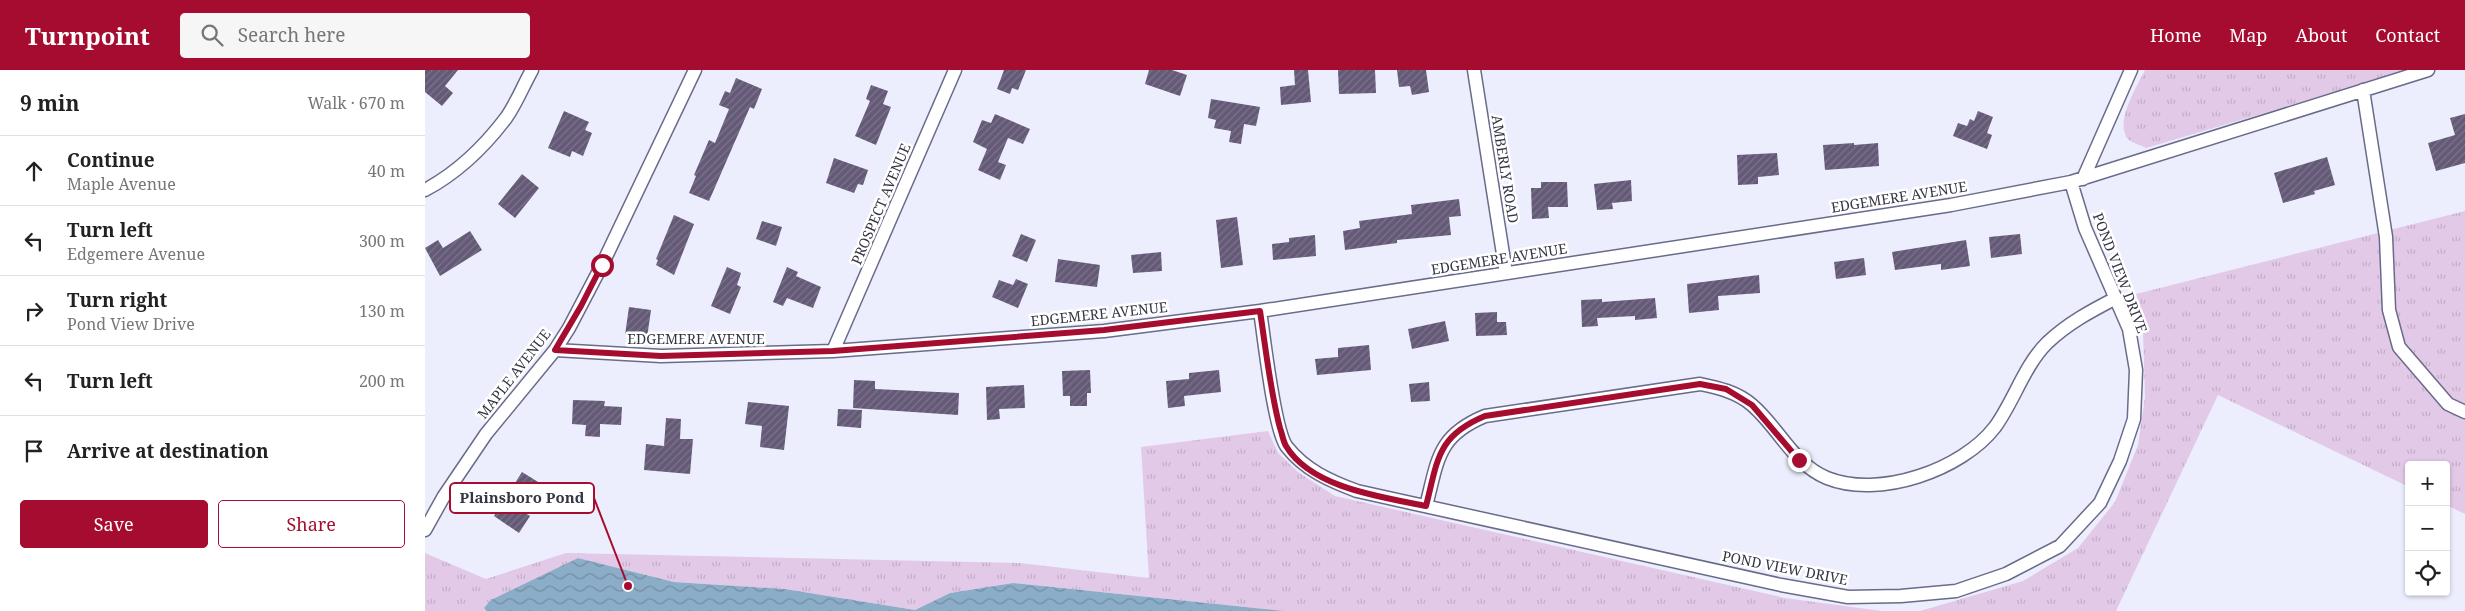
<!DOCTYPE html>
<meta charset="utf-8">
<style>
:root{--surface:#fff;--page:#f6f6f6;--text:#222;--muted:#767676;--line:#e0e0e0;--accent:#a60c2f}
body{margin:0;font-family:"Noto Serif",serif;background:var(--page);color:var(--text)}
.controls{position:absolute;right:15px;bottom:15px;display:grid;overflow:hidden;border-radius:5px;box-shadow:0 1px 4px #0004}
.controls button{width:45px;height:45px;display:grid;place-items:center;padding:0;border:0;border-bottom:1px solid var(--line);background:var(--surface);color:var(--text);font:25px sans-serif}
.stop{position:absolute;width:15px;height:15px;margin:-11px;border:4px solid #a60c2f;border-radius:50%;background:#fff}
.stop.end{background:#a60c2f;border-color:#fff;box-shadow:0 1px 5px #0008}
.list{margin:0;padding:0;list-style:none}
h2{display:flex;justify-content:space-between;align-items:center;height:65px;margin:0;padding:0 20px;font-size:21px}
h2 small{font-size:16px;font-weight:400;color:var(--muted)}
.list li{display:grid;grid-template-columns:32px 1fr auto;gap:15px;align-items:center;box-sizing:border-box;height:70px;padding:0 20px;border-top:1px solid var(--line)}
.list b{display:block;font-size:19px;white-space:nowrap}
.list p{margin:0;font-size:16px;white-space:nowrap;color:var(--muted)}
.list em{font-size:16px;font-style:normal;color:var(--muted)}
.actions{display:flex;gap:10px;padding:15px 20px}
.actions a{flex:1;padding:11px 0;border:1px solid var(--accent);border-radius:5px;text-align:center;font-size:18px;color:var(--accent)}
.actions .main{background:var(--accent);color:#fff}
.icon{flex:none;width:28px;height:28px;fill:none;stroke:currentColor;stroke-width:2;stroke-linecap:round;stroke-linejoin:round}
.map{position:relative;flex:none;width:2040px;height:541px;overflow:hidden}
header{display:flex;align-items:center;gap:30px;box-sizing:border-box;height:70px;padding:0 25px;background:var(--accent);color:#fff}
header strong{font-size:24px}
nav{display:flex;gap:28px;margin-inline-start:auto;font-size:18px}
.search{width:350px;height:45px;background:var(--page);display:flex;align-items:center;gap:12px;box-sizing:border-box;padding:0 18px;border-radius:5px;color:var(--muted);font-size:19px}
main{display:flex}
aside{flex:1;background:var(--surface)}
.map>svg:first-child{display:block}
.park{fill:url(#park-tufts)}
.water{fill:url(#water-waves)}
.building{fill:url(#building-hatch)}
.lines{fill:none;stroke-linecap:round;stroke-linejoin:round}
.minor-casing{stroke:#696b8a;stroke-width:15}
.minor{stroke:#fff;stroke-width:12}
.route{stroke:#a60c2f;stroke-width:6}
.labels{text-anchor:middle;stroke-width:5;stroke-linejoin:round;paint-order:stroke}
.street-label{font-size:14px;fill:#353644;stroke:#fff}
.leader{fill:none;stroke:#a60c2f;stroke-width:2}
.callout-dot{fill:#a60c2f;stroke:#fff;stroke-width:2}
.callout{fill:#fff;stroke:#a60c2f;stroke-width:2}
.callout-label{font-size:15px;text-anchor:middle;font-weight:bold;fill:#353644}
</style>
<header>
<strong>Turnpoint</strong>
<div class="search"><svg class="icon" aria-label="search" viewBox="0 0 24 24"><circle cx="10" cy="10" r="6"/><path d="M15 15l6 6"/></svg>Search here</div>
<nav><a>Home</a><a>Map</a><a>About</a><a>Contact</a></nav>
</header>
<main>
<aside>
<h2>9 min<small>Walk · 670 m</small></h2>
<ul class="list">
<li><svg class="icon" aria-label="ahead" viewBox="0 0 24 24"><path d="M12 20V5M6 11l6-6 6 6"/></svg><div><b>Continue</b><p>Maple Avenue</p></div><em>40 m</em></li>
<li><svg class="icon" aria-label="left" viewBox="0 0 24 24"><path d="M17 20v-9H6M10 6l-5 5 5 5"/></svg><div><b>Turn left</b><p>Edgemere Avenue</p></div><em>300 m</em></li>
<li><svg class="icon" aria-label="right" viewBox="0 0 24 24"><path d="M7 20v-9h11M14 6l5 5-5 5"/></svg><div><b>Turn right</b><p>Pond View Drive</p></div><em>130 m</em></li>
<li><svg class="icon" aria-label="left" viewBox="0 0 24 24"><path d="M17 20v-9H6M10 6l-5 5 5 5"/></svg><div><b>Turn left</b></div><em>200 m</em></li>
<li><svg class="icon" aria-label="arrive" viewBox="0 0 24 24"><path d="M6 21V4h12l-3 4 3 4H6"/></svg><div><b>Arrive at destination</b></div></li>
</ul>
<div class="actions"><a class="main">Save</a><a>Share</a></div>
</aside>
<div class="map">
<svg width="2040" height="541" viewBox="0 0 2040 541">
<defs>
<pattern id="park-tufts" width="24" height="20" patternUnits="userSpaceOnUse" patternTransform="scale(1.25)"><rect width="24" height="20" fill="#e3c9e8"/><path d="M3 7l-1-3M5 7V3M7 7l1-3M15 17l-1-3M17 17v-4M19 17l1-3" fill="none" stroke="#c3adc8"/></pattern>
<pattern id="water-waves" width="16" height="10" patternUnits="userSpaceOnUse" patternTransform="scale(1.25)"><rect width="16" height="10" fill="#8badc8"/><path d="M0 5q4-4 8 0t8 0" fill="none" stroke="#728ea4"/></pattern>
<pattern id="building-hatch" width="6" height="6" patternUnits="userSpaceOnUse" patternTransform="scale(1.25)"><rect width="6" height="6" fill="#645977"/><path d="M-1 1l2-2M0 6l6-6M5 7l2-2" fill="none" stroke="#7c748b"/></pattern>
</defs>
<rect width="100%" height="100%" fill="#edeefd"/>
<path class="park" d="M 1720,0 L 1984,0 L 1721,78 C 1716,75 1707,73 1703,69 C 1689,53 1712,16 1720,0 Z
M 2040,141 L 2040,444 L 2021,435 L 2021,395 L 1984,395 L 1984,417 L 1793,325 L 1691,541 L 1495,541 L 1598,511 L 1653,478 L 1690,432 L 1713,375 L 1720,327 L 1718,261 L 1707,225 Z
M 843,361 L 853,383 L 873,402 L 910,426 L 1360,528 L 1457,541 L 860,541 L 588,513 L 525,523 L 490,540 L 360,519 L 249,512 L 153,488 L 59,538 L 60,541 L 0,541 L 0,483 L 61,509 L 141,483 L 595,493 L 724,508 L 716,377 Z"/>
<path class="water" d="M 153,488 L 249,512 L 360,519 L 490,540 L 525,523 L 588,513 L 860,541 L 61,541 L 59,538 L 66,530 Z"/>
<path class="building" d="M 0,0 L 33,0 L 20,16 L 28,23 L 17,36 L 0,22 Z
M 579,0 L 601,0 L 593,20 L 587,18 L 585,24 L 572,19 Z
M 724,0 L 747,0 L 762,5 L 755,26 L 720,14 Z
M 869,0 L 883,0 L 886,32 L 856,35 L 855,17 L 870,15 Z
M 913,0 L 950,0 L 951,23 L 914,24 Z
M 972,0 L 1001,0 L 1004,22 L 987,25 L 985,16 L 974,17 Z
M 311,8 L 337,19 L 329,39 L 325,37 L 284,131 L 264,123 L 271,106 L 269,105 L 284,70 L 290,73 L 304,39 L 294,35 L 300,21 L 305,23 Z
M 446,15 L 463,21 L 458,34 L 466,37 L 451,75 L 430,66 L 445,31 L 441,29 Z
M 786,29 L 835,37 L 831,56 L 819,54 L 816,74 L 804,72 L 806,61 L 789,58 L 791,50 L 783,48 Z
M 139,41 L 164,52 L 160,60 L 167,63 L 158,86 L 147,81 L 145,87 L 123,78 Z
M 1553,41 L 1568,47 L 1562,63 L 1567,65 L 1562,79 L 1528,66 L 1533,53 L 1542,56 L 1545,49 L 1549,51 Z
M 570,44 L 605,59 L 598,74 L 583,68 L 573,92 L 581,95 L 575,110 L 553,100 L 562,79 L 548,72 L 557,50 L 566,53 Z
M 2040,44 L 2040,93 L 2011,101 L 2003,73 L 2030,65 L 2025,48 Z
M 1429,73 L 1429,75 L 1453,73 L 1454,96 L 1400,100 L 1398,75 Z
M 1352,83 L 1354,105 L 1333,107 L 1333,114 L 1313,115 L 1312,85 Z
M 1902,87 L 1910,115 L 1889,121 L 1890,124 L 1858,133 L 1849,103 Z
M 409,88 L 443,100 L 438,115 L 433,114 L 429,123 L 401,113 Z
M 97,104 L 114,118 L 90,148 L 73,134 Z
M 1206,110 L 1207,131 L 1187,133 L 1188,139 L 1172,140 L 1169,114 Z
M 1116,112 L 1142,112 L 1143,137 L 1123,137 L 1124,148 L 1107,149 L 1106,118 L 1116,118 Z
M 1034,129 L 1036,146 L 1024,147 L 1026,165 L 972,170 L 972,173 L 920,180 L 918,161 L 935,158 L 934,151 L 987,144 L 986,135 Z
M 249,145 L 269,154 L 249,205 L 231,195 L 233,190 L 231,189 Z
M 812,147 L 818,195 L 796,198 L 791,150 Z
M 337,151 L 357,157 L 351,176 L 331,169 Z
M 45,161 L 57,180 L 15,206 L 0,178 L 13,170 L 18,178 Z
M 596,164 L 611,170 L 602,192 L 587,186 Z
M 1595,164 L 1597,184 L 1566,188 L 1564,167 Z
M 890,165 L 891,186 L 848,190 L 847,174 L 864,172 L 864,168 Z
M 1541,170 L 1545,196 L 1516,200 L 1516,194 L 1470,200 L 1467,182 Z
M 736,182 L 737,201 L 708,203 L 706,185 Z
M 1439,188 L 1441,205 L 1411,209 L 1409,192 Z
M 633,189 L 675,195 L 672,217 L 630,212 Z
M 302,197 L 316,203 L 312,215 L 316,217 L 305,244 L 286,236 Z
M 362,197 L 373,202 L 371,206 L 396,217 L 388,238 L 362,228 L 358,236 L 348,232 Z
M 1334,205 L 1335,223 L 1293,226 L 1294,240 L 1264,243 L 1262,214 Z
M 591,209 L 603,214 L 593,238 L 567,227 L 574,210 L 588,215 Z
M 1230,228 L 1232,248 L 1210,250 L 1210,246 L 1172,248 L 1173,256 L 1157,257 L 1156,230 L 1177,229 L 1177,232 Z
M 204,237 L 226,240 L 222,268 L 200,265 Z
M 1072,242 L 1072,252 L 1081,252 L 1082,265 L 1051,266 L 1050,243 Z
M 1020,251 L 1024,271 L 987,279 L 983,259 Z
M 944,275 L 946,300 L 892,305 L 890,289 L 913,287 L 913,278 Z
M 665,300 L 666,323 L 662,323 L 662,336 L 645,336 L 645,326 L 638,326 L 637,301 Z
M 794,300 L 796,322 L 759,326 L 760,336 L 743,338 L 741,311 L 764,309 L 764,303 Z
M 429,310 L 450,311 L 450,319 L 534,323 L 533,345 L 428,338 Z
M 1004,312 L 1005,331 L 986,332 L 984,314 Z
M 599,315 L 600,338 L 574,339 L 575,349 L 562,350 L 561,317 Z
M 148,330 L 180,331 L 179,336 L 197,337 L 196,355 L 175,354 L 175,367 L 160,366 L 161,355 L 147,354 Z
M 323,332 L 364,336 L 359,380 L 335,377 L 337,356 L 320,354 Z
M 413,339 L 437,340 L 436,358 L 412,356 Z
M 241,348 L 256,349 L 255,369 L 268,369 L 265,404 L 219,400 L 221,374 L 239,376 Z
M 97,402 L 118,415 L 100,443 L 105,446 L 94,463 L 69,446 Z"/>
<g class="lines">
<g class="minor-casing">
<path id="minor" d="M 1049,0 L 1081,203
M 1938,20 L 1961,167 L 1964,240 L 1974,277 L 2023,334 L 2040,342
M 1658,109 L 1706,0
M 0,120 C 32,103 59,77 81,48 C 91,34 98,16 107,0
M 835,241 C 839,266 849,361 862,377 C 880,400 905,411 932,421 L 1356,515 L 1423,527 L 1476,526 L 1531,521 L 1581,504 L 1635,476 L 1675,433 L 1695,391 L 1709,349 L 1711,300 L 1704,259 L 1660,158 L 1646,112
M 130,280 L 236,286 L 408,281 L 679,261 L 835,241 L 1526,135 L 1646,112 L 2003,0
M 408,281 L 530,0
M 1001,436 C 1013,390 1012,366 1060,346 L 1275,314 C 1294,318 1312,322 1327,335 C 1354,358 1368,394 1402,408 C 1454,429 1537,400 1570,357 C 1589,331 1599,296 1622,273 C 1643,253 1666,241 1691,228
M 0,460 L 19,426 L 61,364 L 130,280 L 144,258 L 177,195 L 270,0"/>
</g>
<use href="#minor" class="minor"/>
</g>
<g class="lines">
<path class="route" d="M 177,195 L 156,236 L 130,280 L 236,286 L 408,281 L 679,260 L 835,241 C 841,280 845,320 855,358 C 857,363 858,371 861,376 C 886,418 957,427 1001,436 C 1013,389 1012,366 1060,346 L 1275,314 L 1301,319 L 1327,335 L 1374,390"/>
</g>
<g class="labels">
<g class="street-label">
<text transform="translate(1080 99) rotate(81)" y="5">AMBERLY ROAD</text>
<text transform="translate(1474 127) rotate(-9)" y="5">EDGEMERE AVENUE</text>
<text transform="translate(456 134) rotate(-67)" y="5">PROSPECT AVENUE</text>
<text transform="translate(1074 189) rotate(-9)" y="5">EDGEMERE AVENUE</text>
<text transform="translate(1695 203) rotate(69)" y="5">POND VIEW DRIVE</text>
<text transform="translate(674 244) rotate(-6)" y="5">EDGEMERE AVENUE</text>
<text x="271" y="274">EDGEMERE AVENUE</text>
<text transform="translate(89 304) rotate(-52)" y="5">MAPLE AVENUE</text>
<text transform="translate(1360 498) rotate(11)" y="5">POND VIEW DRIVE</text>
</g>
</g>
<path class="leader" d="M203 516L169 428"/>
<circle class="callout-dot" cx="203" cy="516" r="5"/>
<rect class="callout" x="25" y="413" width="144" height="30" rx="5"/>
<g class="callout-label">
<text x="97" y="433">Plainsboro Pond</text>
</g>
</svg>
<div class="controls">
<button>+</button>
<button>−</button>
<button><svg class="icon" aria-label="locate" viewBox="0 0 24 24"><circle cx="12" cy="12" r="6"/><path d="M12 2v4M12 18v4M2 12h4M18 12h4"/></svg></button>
</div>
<div class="stop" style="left:177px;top:195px"></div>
<div class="stop end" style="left:1374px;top:390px"></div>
</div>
</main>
